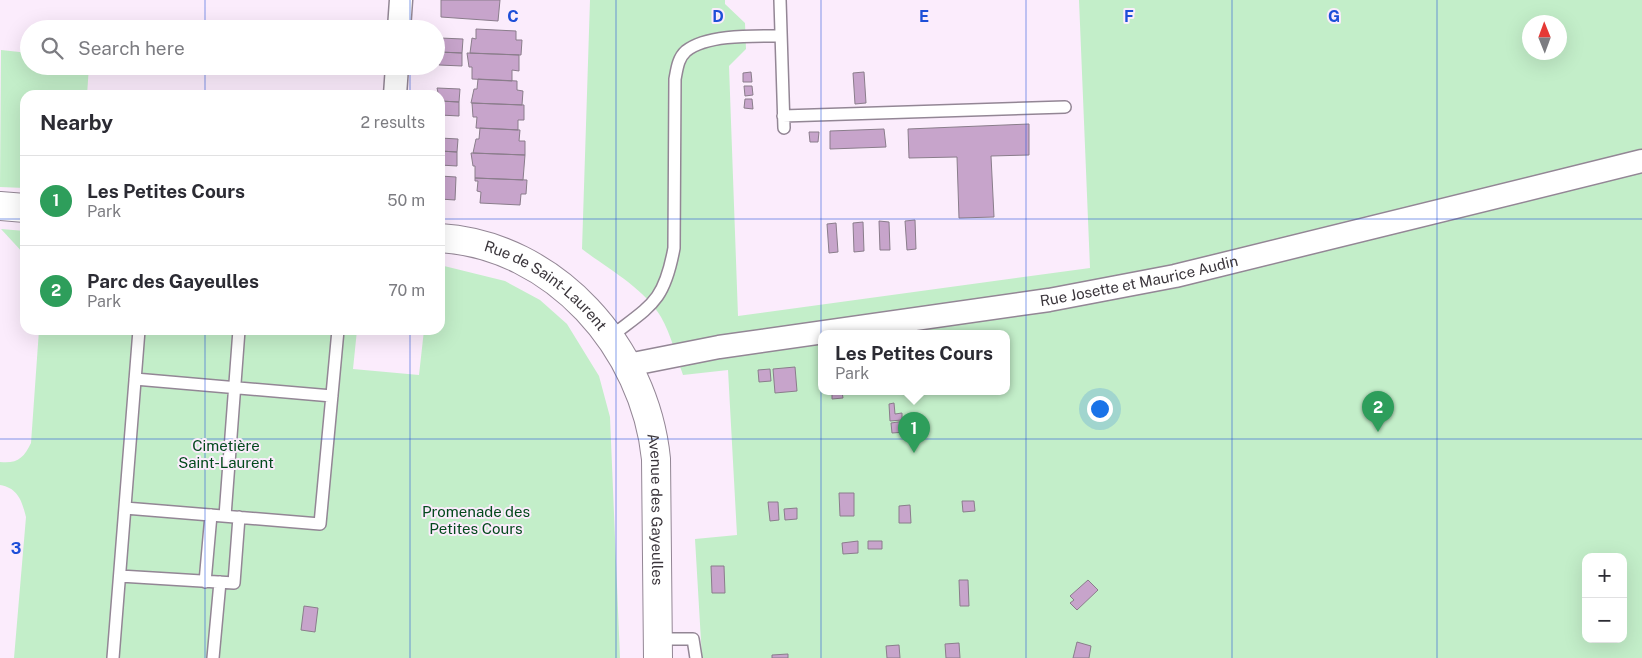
<!DOCTYPE html>
<meta charset="utf-8">
<style>
:root{--surface:#fff;--page:#f2f2f3;--text:#2b2b33;--muted:#7c7c81;--line:#e1e1e2;--accent:#705929}
body{margin:0;font-family:"Public Sans",sans-serif;background:var(--page);color:var(--text)}
.controls{position:absolute;right:15px;bottom:15px;display:grid;overflow:hidden;border-radius:10px;box-shadow:0 5px 20px #0002}
.controls button{width:45px;height:45px;display:grid;place-items:center;padding:0;border:0;border-bottom:1px solid var(--line);background:var(--surface);color:var(--text);font:25px sans-serif}
.compass{position:absolute;left:1522px;top:15px;width:45px;height:45px;border-radius:50%;background:var(--surface);box-shadow:0 5px 20px #0002;rotate:359deg}
.you{position:absolute;left:1099px;top:408px;width:18px;height:18px;margin:-12px;border:4px solid #fff;border-radius:50%;background:#1a73e8;box-shadow:0 0 0 8px #1a73e833}
.badge{display:grid;place-items:center;width:32px;height:32px;border-radius:50%;background:var(--accent);color:#fff;font-size:16px;font-weight:700}
.pin{position:absolute;translate:-50% -41px;filter:drop-shadow(0 1px 2px #0008)}
.pin::after{content:'';position:absolute;top:26px;width:18px;height:15px;background:inherit;clip-path:polygon(0 0,100% 0,50% 100%)}
.popup{position:absolute;left:818px;top:330px;width:192px;height:65px;box-sizing:border-box;display:grid;place-content:center;border-radius:10px;background:var(--surface);filter:drop-shadow(0 1px 4px #0005);font-size:16px;white-space:nowrap;color:var(--muted)}
.popup b{font-size:19px;color:var(--text)}
.popup::after{content:'';position:absolute;left:50%;top:100%;margin-left:-10px;border:10px solid transparent;border-top-color:var(--surface)}
.list{margin:0;padding:0;list-style:none}
h2{display:flex;justify-content:space-between;align-items:center;height:65px;margin:0;padding:0 20px;font-size:21px}
h2 small{font-size:16px;font-weight:400;color:var(--muted)}
.list li{display:grid;grid-template-columns:32px 1fr auto;gap:15px;align-items:center;box-sizing:border-box;height:90px;padding:0 20px;border-top:1px solid var(--line)}
.list b{display:block;font-size:19px;white-space:nowrap}
.list p{margin:0;font-size:16px;white-space:nowrap;color:var(--muted)}
.list em{font-size:16px;font-style:normal;color:var(--muted)}
.icon{flex:none;width:28px;height:28px;fill:none;stroke:currentColor;stroke-width:2;stroke-linecap:round;stroke-linejoin:round}
.map{position:relative;flex:none;width:1642px;height:658px;overflow:hidden}
.search{position:absolute;background:var(--surface);box-shadow:0 5px 20px #0002;left:20px;top:20px;width:425px;height:55px;display:flex;align-items:center;gap:12px;box-sizing:border-box;padding:0 18px;border-radius:28px;color:var(--muted);font-size:19px}
.panel{position:absolute;background:var(--surface);box-shadow:0 5px 20px #0002;left:20px;top:90px;width:425px;height:245px;border-radius:15px}
.map>svg:first-child{display:block}
.green{fill:#c3eec9;fill-rule:evenodd}
.building{fill:#c7a4cb;stroke:#8a7d8b}
.lines{fill:none;stroke-linecap:round;stroke-linejoin:round}
.service-casing{stroke:#938695;stroke-width:14}
.minor-casing{stroke:#938695;stroke-width:25}
.tertiary-casing{stroke:#938695;stroke-width:30}
.service{stroke:#fff;stroke-width:11}
.minor{stroke:#fff;stroke-width:22}
.tertiary{stroke:#fff;stroke-width:28}
.grid{fill:none;stroke:#1d4ed8;stroke-width:1;stroke-opacity:0.55}
.labels{text-anchor:middle;stroke-width:4;stroke-linejoin:round;paint-order:stroke}
.street-label{font-size:15px;fill:#3b363c;stroke:#fbecfc}
.park-label{font-size:15px;fill:#03491c;stroke:#fbecfc}
.grid-label{font-size:16px;text-anchor:middle;font-weight:bold;fill:#1d4ed8;stroke:#fbecfc;stroke-width:4;stroke-linejoin:round;paint-order:stroke}
</style>
<div class="map">
<svg width="1642" height="658" viewBox="0 0 1642 658">
<rect width="100%" height="100%" fill="#fbecfc"/>
<path class="green" d="M 590,0 L 725,0 L 725,4 L 745,23 L 746,49 L 729,66 L 738,316 L 1090,268 L 1079,0 L 1642,0 L 1642,658 L 702,658 L 695,539 L 737,535 L 728,370 L 683,375 C 676,355 671,335 661,317 C 644,288 608,269 582,249 ZM 1530,22 L 1560,22 L 1560,52 L 1530,52 ZM 822,334 L 1006,334 L 1006,392 L 822,392 ZM 1586,557 L 1623,557 L 1623,639 L 1586,639 Z
M 1,50 L 29,53 L 29,66 L 89,66 L 87,95 L 25,95 L 25,188 L 0,187 Z
M 1,229 L 25,231 L 25,255 Z
M 440,265 L 505,281 L 540,300 L 567,324 L 599,376 L 610,417 L 620,658 L 14,658 L 26,517 C 22,501 18,488 0,485 L 0,462 C 17,464 24,458 31,443 L 39,330 L 357,330 L 353,369 L 419,375 L 424,330 L 440,330 Z"/>
<path class="building" d="M 441,0 L 500,0 L 498,21 L 441,17 Z
M 331,26 L 356,26 L 356,29 L 330,29 Z
M 476,29 L 516,31 L 516,40 L 522,40 L 521,55 L 470,53 L 472,38 L 476,39 Z
M 440,38 L 463,39 L 462,53 L 439,52 Z
M 439,52 L 462,53 L 462,66 L 439,65 Z
M 467,53 L 519,55 L 519,71 L 512,70 L 512,81 L 472,79 L 472,67 L 469,67 Z
M 319,66 L 355,66 L 355,71 L 338,69 L 334,73 L 323,72 Z
M 751,72 L 752,82 L 743,82 L 743,73 Z
M 864,72 L 866,103 L 855,104 L 853,73 Z
M 478,79 L 517,81 L 517,90 L 523,91 L 522,105 L 471,103 L 474,89 L 477,89 Z
M 744,86 L 752,86 L 753,95 L 745,96 Z
M 437,88 L 460,89 L 459,102 L 440,101 Z
M 745,99 L 752,99 L 753,109 L 744,108 Z
M 440,101 L 459,102 L 459,116 L 440,115 Z
M 472,103 L 524,105 L 524,120 L 518,120 L 518,130 L 476,128 L 477,117 L 473,117 Z
M 1029,124 L 1029,155 L 991,156 L 994,217 L 959,218 L 957,157 L 909,158 L 908,129 Z
M 480,128 L 520,130 L 519,141 L 525,141 L 525,155 L 473,153 L 476,139 L 479,139 Z
M 884,129 L 886,147 L 830,149 L 830,131 Z
M 809,132 L 819,132 L 818,142 L 810,142 Z
M 440,138 L 458,139 L 457,152 L 440,151 Z
M 440,151 L 457,152 L 457,166 L 440,165 Z
M 471,153 L 525,155 L 523,180 L 475,178 L 475,166 L 473,166 Z
M 440,176 L 456,177 L 455,200 L 440,199 Z
M 475,178 L 527,180 L 526,194 L 521,194 L 520,205 L 480,203 L 481,192 L 477,191 L 478,181 L 475,181 Z
M 915,220 L 916,249 L 907,250 L 905,221 Z
M 879,221 L 889,222 L 890,250 L 880,250 Z
M 863,222 L 864,251 L 854,252 L 853,223 Z
M 836,223 L 838,252 L 829,253 L 827,224 Z
M 795,367 L 797,391 L 775,393 L 773,369 Z
M 770,369 L 771,381 L 759,382 L 758,370 Z
M 832,392 L 842,392 L 843,398 L 832,399 Z
M 894,403 L 895,414 L 902,413 L 902,420 L 890,421 L 889,404 Z
M 905,421 L 906,432 L 892,433 L 891,423 Z
M 839,493 L 854,493 L 854,516 L 840,516 Z
M 962,501 L 974,501 L 975,511 L 963,512 Z
M 768,502 L 778,502 L 779,520 L 770,521 Z
M 910,505 L 911,523 L 899,523 L 899,506 Z
M 797,508 L 797,519 L 785,520 L 784,509 Z
M 858,541 L 858,553 L 843,554 L 842,543 Z
M 868,541 L 882,541 L 882,549 L 868,549 Z
M 711,566 L 724,566 L 725,593 L 712,593 Z
M 959,580 L 968,580 L 969,606 L 960,606 Z
M 1088,580 L 1098,590 L 1077,610 L 1070,603 L 1074,600 L 1070,596 Z
M 304,606 L 318,608 L 315,632 L 301,630 Z
M 1077,642 L 1091,646 L 1089,658 L 1073,658 Z
M 959,643 L 960,658 L 946,658 L 945,644 Z
M 899,645 L 900,658 L 887,658 L 886,646 Z
M 788,654 L 788,658 L 772,658 L 772,655 Z"/>
<g class="lines">
<g class="service-casing">
<path id="service" d="M 780,0 L 784,128
M 783,116 L 1065,107
M 609,338 C 651,305 664,303 674,248 L 675,79 C 677,69 678,58 686,51 C 707,34 755,36 781,36
M 135,379 L 332,396
M 125,508 L 320,524 L 338,330
M 225,516 L 239,330
M 120,576 L 234,583 L 239,517
M 205,582 L 211,515
M 658,639 L 693,639 L 696,658
M 113,658 L 139,330
M 213,658 L 220,582"/>
</g>
<g class="minor-casing">
<g id="minor">
<path d="M 399,29 L 401,0"/>
<path d="M 395,95 L 397,66"/>
<path id="s1" d="M 628,365 L 719,347 L 1049,300 L 1175,276 L 1642,161"/>
</g>
</g>
<g class="tertiary-casing">
<g id="tertiary">
<path d="M 0,206 L 25,208"/>
<path id="s2" d="M 440,238 C 555,245 645,348 656,459 L 658,658"/>
</g>
</g>
<use href="#service" class="service"/>
<use href="#minor" class="minor"/>
<use href="#tertiary" class="tertiary"/>
</g>
<path class="grid" d="M 205,0 L 205,29M 410,0 L 410,29M 616,0 L 616,658M 821,0 L 821,658M 1026,0 L 1026,658M 1232,0 L 1232,658M 1437,0 L 1437,658M 205,66 L 205,95M 410,66 L 410,95M 0,219 L 25,219M 440,219 L 1642,219M 205,330 L 205,658M 410,330 L 410,658M 0,439 L 1642,439"/>
<g class="labels">
<g class="street-label">
<text dy="5" stroke="none"><textPath href="#s1" startOffset="518">Rue Josette et Maurice Audin</textPath></text>
<text dy="5" stroke="none"><textPath href="#s2" startOffset="119">Rue de Saint-Laurent</textPath></text>
<text dy="5" stroke="none"><textPath href="#s2" startOffset="385">Avenue des Gayeulles</textPath></text>
</g>
<g class="park-label">
<text x="226" y="451">Cimetière<tspan x="226" dy="17">Saint-Laurent</tspan></text>
<text x="476" y="517">Promenade des<tspan x="476" dy="17">Petites Cours</tspan></text>
</g>
</g>
<g class="grid-label">
<text x="513" y="22">C</text>
<text x="718" y="22">D</text>
<text x="924" y="22">E</text>
<text x="1129" y="22">F</text>
<text x="1334" y="22">G</text>
<text x="16" y="554">3</text>
</g>
</svg>
<div class="controls">
<button>+</button>
<button>−</button>
</div>
<svg class="compass" viewBox="-18 -18 36 36"><path d="M0-13l5 13h-10z" fill="#e53935"/><path d="M0 13l5-13h-10z" fill="#7c7c81"/></svg>
<div class="you"></div>
<div class="pin badge" style="left:914px;top:453px;background:#2e9e5b">1</div>
<div class="popup"><b>Les Petites Cours</b>Park</div>
<div class="pin badge" style="left:1378px;top:432px;background:#2e9e5b">2</div>
<div class="search"><svg class="icon" aria-label="search" viewBox="0 0 24 24"><circle cx="10" cy="10" r="6"/><path d="M15 15l6 6"/></svg>Search here</div>
<section class="panel">
<h2>Nearby<small>2 results</small></h2>
<ul class="list">
<li><span class="badge" style="background:#2e9e5b">1</span><div><b>Les Petites Cours</b><p>Park</p></div><em>50 m</em></li>
<li><span class="badge" style="background:#2e9e5b">2</span><div><b>Parc des Gayeulles</b><p>Park</p></div><em>70 m</em></li>
</ul>
</section>
</div>
